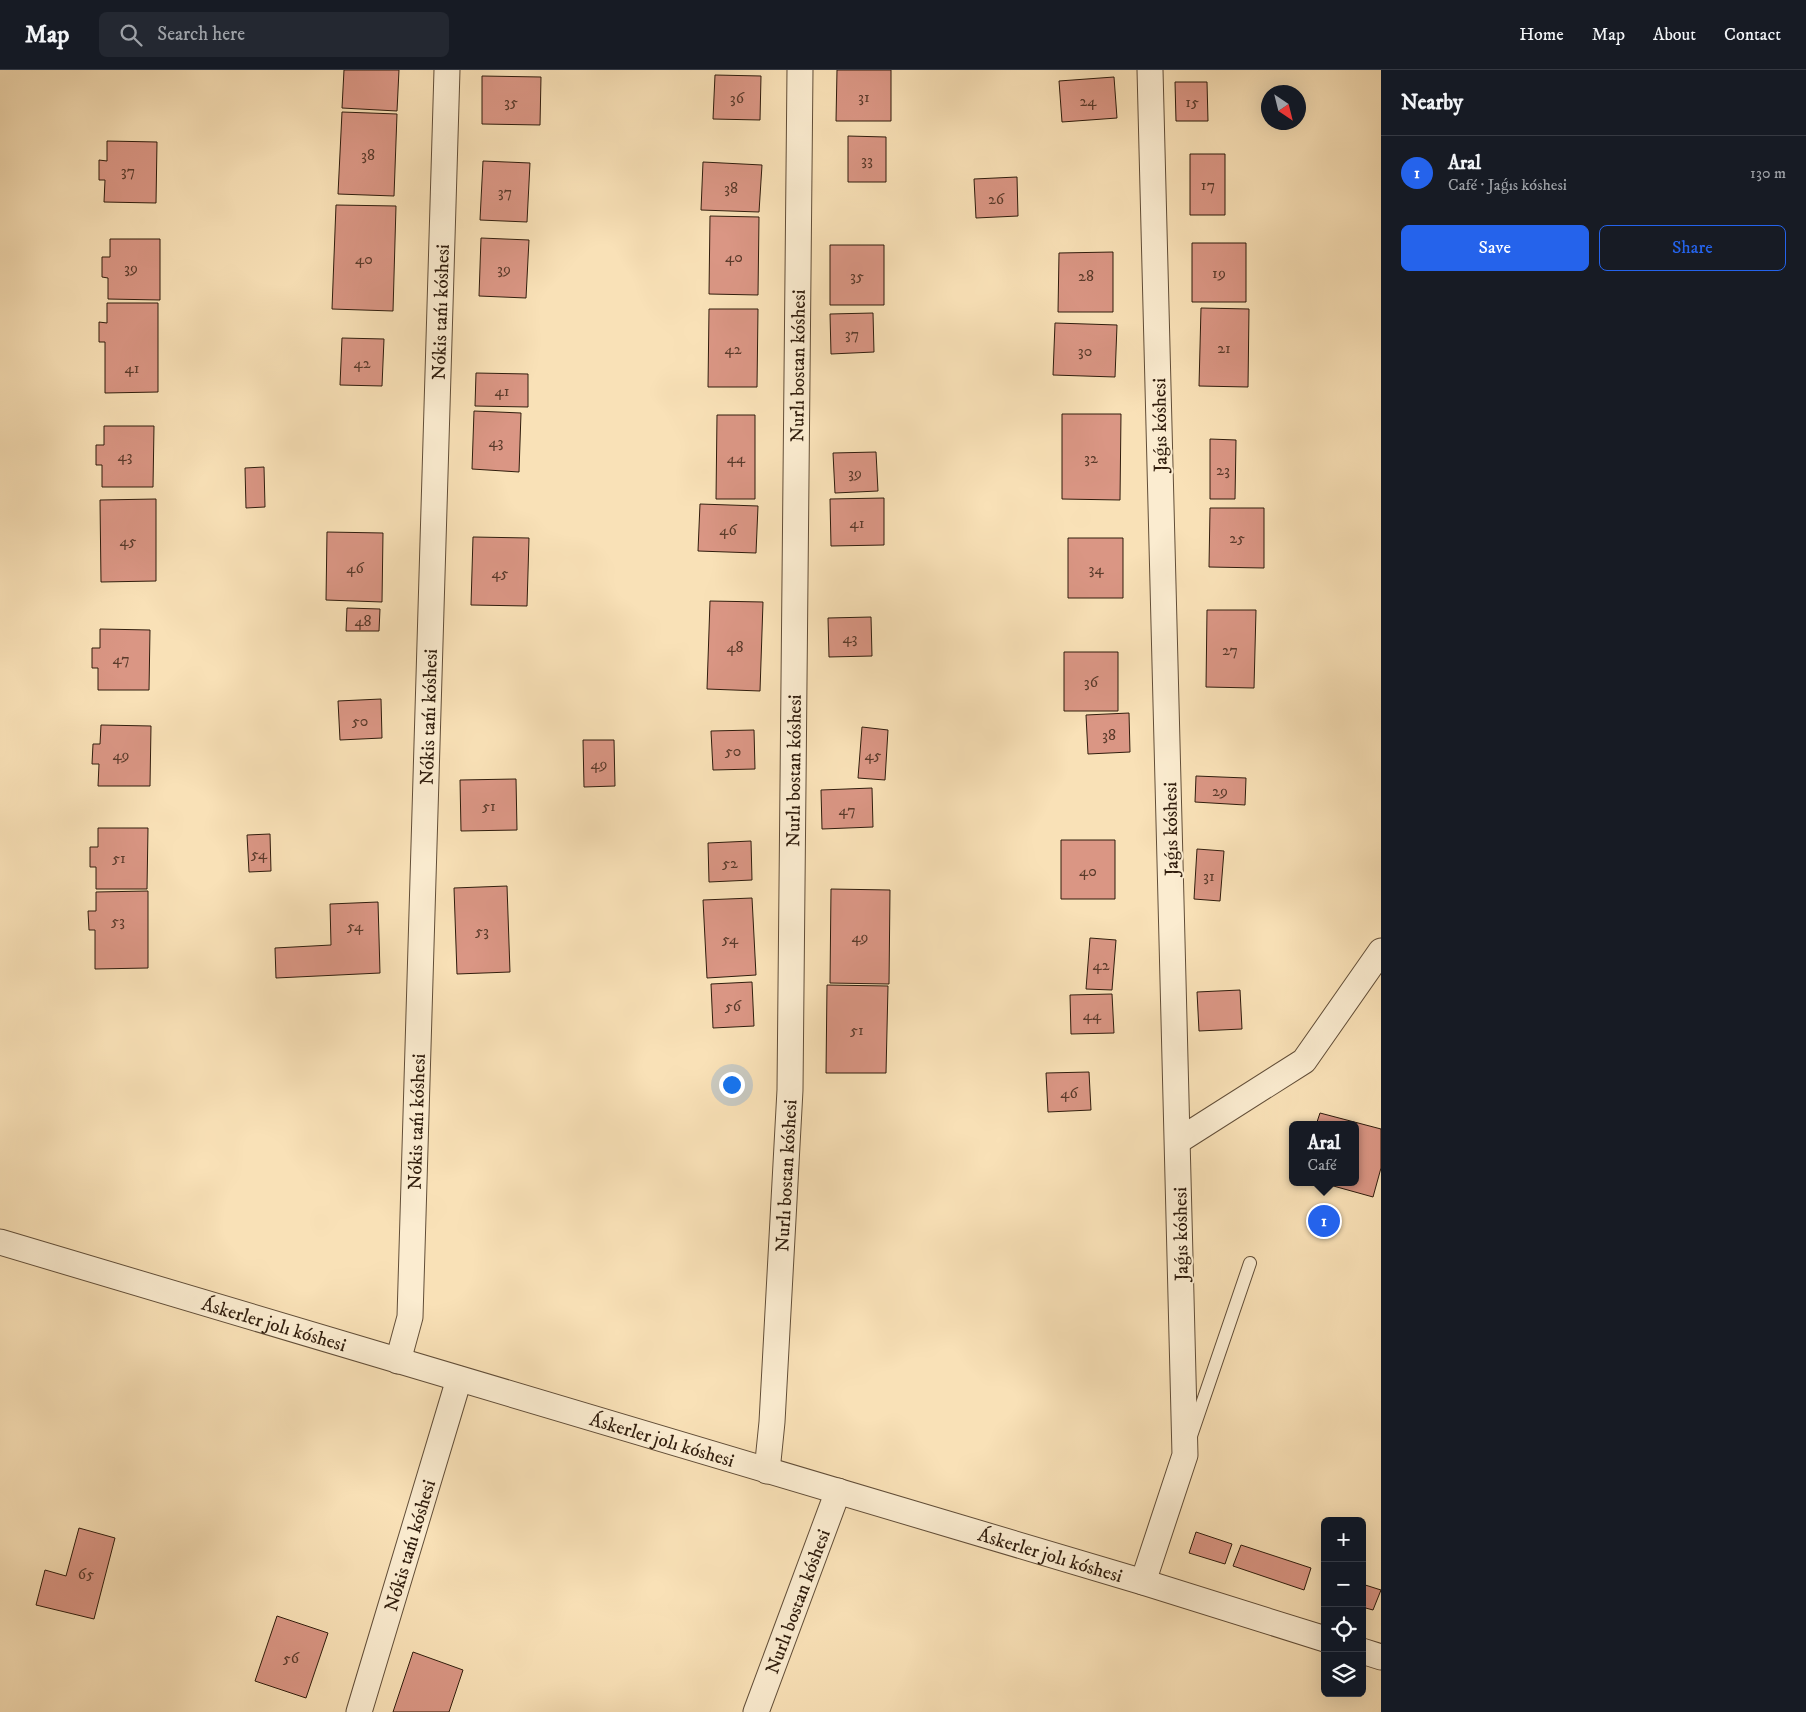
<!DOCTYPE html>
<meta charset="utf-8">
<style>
:root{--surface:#171b24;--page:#242831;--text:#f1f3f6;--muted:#9ea1a6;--line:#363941;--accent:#2563eb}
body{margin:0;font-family:"IM FELL DW Pica",serif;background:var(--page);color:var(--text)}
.controls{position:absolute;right:15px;bottom:15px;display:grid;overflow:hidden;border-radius:8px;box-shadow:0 5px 20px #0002}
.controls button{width:45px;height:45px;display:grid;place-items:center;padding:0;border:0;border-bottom:1px solid var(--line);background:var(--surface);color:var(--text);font:25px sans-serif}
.compass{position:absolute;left:1261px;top:15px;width:45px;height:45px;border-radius:50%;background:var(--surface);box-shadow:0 5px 20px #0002;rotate:145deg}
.you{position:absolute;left:731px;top:1014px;width:18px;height:18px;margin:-12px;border:4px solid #fff;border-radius:50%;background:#1a73e8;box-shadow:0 0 0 8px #1a73e833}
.badge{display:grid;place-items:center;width:32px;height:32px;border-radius:50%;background:var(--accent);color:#fff;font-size:16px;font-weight:700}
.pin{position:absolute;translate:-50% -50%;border:2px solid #fff;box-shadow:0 1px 5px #0006}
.popup{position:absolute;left:1289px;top:1051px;width:70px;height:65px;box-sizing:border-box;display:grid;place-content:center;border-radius:8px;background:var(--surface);filter:drop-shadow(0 1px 4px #0005);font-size:16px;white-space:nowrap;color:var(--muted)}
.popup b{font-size:19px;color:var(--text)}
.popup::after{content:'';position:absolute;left:50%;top:100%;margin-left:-10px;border:10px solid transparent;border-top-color:var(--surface)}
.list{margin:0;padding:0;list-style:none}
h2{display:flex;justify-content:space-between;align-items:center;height:65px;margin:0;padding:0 20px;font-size:21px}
h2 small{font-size:16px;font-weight:400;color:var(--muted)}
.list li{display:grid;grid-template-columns:32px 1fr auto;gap:15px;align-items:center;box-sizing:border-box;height:75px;padding:0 20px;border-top:1px solid var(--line)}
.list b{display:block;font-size:19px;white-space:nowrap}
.list p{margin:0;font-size:16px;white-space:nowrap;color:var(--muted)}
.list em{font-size:16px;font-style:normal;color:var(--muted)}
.actions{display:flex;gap:10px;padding:15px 20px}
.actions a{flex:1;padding:11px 0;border:1px solid var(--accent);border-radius:8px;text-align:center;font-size:18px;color:var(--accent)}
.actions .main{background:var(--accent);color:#fff}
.icon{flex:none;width:28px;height:28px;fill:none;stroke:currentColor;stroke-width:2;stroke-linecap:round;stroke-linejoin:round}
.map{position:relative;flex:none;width:1381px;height:1642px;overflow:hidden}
header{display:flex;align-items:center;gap:30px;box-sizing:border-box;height:70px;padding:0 25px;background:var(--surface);border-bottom:1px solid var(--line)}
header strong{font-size:24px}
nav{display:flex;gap:28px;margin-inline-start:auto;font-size:18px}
.search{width:350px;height:45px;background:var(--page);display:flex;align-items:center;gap:12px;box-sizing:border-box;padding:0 18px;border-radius:8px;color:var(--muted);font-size:19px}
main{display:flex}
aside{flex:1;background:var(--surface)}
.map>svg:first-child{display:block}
.building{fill:#da9684;stroke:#301d0d}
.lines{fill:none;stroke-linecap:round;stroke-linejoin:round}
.lane-casing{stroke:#624e38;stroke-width:14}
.street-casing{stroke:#624e38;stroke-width:27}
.lane{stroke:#fbecd0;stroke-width:12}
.street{stroke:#fbecd0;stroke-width:25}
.labels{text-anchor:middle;stroke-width:4;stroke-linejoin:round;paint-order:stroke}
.number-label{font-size:16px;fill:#5a3b2b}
.street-label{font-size:19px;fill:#301d0d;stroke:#fbecd0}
</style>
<header>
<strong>Map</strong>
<div class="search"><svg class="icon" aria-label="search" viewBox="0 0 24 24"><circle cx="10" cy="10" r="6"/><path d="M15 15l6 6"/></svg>Search here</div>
<nav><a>Home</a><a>Map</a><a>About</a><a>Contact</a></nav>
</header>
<main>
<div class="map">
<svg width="1381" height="1642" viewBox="0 0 1381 1642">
<rect width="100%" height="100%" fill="#f9e1b7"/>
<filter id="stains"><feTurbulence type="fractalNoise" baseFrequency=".004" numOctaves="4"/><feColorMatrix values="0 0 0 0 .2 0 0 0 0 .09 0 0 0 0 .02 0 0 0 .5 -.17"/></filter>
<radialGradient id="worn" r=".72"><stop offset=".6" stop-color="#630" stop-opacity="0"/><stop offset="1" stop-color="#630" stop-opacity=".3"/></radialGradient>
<path class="building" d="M 344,0 L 399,0 L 397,41 L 342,38 Z
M 837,0 L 891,0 L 891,51 L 836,51 Z
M 715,5 L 761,6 L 760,50 L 713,49 Z
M 482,6 L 541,7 L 540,55 L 482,54 Z
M 1114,7 L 1117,48 L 1062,52 L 1059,11 Z
M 1175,12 L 1207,12 L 1208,51 L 1176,51 Z
M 342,42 L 397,44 L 394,126 L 338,124 Z
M 848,66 L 886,67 L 886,112 L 848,112 Z
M 107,71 L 157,72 L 156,133 L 104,132 L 105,110 L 99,110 L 99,90 L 107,91 Z
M 1190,84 L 1225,84 L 1225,145 L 1190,145 Z
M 483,91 L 530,93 L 527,152 L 480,150 Z
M 703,92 L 762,95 L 759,142 L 701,140 Z
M 1017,107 L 1018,146 L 976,148 L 974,109 Z
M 336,135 L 396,136 L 393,241 L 332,239 Z
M 710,146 L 759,147 L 758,225 L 709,224 Z
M 481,168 L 529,170 L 526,228 L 479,226 Z
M 110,169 L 160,169 L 160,230 L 108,229 L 108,208 L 102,207 L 102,187 L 110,187 Z
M 1192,173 L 1246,173 L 1246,232 L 1192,232 Z
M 830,175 L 884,175 L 884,235 L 830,235 Z
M 1113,182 L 1113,242 L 1058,242 L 1059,183 Z
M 107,233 L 158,233 L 158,322 L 105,323 L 105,272 L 99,272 L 99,252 L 107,253 Z
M 1201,238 L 1249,239 L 1248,317 L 1199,316 Z
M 709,239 L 758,239 L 757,317 L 708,317 Z
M 873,243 L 874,282 L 831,284 L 830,244 Z
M 1055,253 L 1117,255 L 1115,307 L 1053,305 Z
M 342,268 L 384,269 L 382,316 L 340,315 Z
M 476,303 L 528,304 L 528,337 L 475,336 Z
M 474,341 L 521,343 L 519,402 L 472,399 Z
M 1062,344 L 1121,344 L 1120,430 L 1062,429 Z
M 717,345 L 755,345 L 755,429 L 716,429 Z
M 104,356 L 154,356 L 153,417 L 102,417 L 102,395 L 96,395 L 96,375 L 104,375 Z
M 1210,369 L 1236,370 L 1235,429 L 1210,429 Z
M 876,382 L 878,421 L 835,423 L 833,383 Z
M 264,397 L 265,437 L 246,438 L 245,398 Z
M 884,428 L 884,475 L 831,476 L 830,429 Z
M 156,429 L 156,511 L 101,512 L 100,430 Z
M 700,434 L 758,436 L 756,483 L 698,481 Z
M 1210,438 L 1264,438 L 1264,498 L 1209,497 Z
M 327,462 L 383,463 L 382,532 L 326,530 Z
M 473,467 L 529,468 L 527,536 L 471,535 Z
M 1068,468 L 1123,468 L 1123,528 L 1068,528 Z
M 710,531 L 763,532 L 760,621 L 707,619 Z
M 347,538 L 380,539 L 379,561 L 346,561 Z
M 1207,540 L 1256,540 L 1254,618 L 1206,617 Z
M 871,547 L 872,586 L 829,587 L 828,548 Z
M 100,559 L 150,560 L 149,620 L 98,620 L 98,598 L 92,598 L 92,578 L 100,578 Z
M 1064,582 L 1118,582 L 1118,641 L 1064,641 Z
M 381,629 L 382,668 L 340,670 L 338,631 Z
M 1129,643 L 1130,682 L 1088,684 L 1086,645 Z
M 101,655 L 151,656 L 150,716 L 98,716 L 99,694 L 92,694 L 93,674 L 100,674 Z
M 862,657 L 888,660 L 885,710 L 858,708 Z
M 754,660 L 755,699 L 713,700 L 711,661 Z
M 583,670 L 614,670 L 615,716 L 584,717 Z
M 1196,706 L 1246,708 L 1245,735 L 1195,732 Z
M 516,709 L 517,760 L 461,761 L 460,710 Z
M 872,718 L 873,757 L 822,759 L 821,720 Z
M 98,758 L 148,758 L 147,819 L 96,819 L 96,797 L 90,797 L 90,777 L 98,777 Z
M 270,764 L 271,801 L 249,802 L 247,765 Z
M 1061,770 L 1115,770 L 1115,829 L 1061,829 Z
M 751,771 L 752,810 L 709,812 L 708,773 Z
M 1197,779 L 1224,781 L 1220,831 L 1194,829 Z
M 507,816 L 510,902 L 457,904 L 454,818 Z
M 831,819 L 890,820 L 889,914 L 830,913 Z
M 148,821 L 148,898 L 95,899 L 95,860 L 89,860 L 88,841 L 96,841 L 96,822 Z
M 752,828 L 756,905 L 707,908 L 703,830 Z
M 378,832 L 380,903 L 276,908 L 275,878 L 331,875 L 330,834 Z
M 1090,868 L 1116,870 L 1112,920 L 1086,919 Z
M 752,912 L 754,956 L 713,958 L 711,914 Z
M 827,915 L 888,916 L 886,1003 L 826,1003 Z
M 1240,920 L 1242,959 L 1199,961 L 1197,922 Z
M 1112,924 L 1114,963 L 1071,964 L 1070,925 Z
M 1089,1002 L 1091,1040 L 1048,1042 L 1046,1003 Z
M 1320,1043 L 1381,1059 L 1381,1098 L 1373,1127 L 1319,1112 L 1355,1112 L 1355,1055 L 1316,1055 Z
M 79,1458 L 115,1468 L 94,1549 L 36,1535 L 45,1500 L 66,1506 Z
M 1196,1462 L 1232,1474 L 1225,1494 L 1189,1483 Z
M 1241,1475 L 1311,1498 L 1304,1520 L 1233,1496 Z
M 1362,1514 L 1381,1520 L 1373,1540 L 1362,1537 Z
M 277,1546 L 328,1563 L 306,1628 L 255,1611 Z
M 413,1582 L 463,1600 L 449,1642 L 393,1642 Z"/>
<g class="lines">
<g class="lane-casing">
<path id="lane" d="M 1191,1366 L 1250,1193"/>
</g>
<g class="street-casing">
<g id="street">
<path d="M 1178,1071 L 1304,991 L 1381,881"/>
<path id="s1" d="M 0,1172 L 1143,1512 L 1325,1569"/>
<path id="s2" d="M 398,1291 L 410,1247 L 447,0"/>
<path id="s3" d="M 767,1401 L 772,1352 L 790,1020 L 800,0"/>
<path d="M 1143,1512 L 1185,1385 L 1150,0"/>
<path d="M 1362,1581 L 1381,1587"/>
<path id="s4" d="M 359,1642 L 459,1309"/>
<path id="s5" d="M 756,1642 L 838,1421"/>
</g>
</g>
<use href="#lane" class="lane"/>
<use href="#street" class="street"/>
</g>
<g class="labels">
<g class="number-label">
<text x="864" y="32">31</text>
<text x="737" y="33">36</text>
<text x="1088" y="36">24</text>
<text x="511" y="37">35</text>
<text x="1192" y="37">15</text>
<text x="368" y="90">38</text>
<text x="867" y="95">33</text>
<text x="128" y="106">37</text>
<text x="1208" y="120">17</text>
<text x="731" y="123">38</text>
<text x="505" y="127">37</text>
<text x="996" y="134">26</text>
<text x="734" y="192">40</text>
<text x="364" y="194">40</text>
<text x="131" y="203">39</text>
<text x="504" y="204">39</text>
<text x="1219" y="208">19</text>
<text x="857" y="211">35</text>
<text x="1086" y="211">28</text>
<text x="852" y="269">37</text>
<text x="1224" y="283">21</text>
<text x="733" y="284">42</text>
<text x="1085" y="286">30</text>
<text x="362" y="298">42</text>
<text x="132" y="303">41</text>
<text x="502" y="326">41</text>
<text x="496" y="377">43</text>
<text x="125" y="391">43</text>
<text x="736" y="393">44</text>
<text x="1091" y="393">32</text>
<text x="1223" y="405">23</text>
<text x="855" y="408">39</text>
<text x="857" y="458">41</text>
<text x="728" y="465">46</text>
<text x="1237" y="473">25</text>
<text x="128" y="476">45</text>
<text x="355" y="503">46</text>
<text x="1096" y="504">34</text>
<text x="500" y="508">45</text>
<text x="363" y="556">48</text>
<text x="850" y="573">43</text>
<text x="735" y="582">48</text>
<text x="1230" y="585">27</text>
<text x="121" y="594">47</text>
<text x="1091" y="617">36</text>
<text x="360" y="656">50</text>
<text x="1109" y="670">38</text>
<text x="733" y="686">50</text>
<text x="121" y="690">49</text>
<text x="873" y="690">45</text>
<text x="599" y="699">49</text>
<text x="1220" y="726">29</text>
<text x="489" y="741">51</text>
<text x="847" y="745">47</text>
<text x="259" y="789">54</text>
<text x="119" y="793">51</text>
<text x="730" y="798">52</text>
<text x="1088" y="806">40</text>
<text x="1209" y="811">31</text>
<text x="118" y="856">53</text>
<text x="355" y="861">54</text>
<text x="482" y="866">53</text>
<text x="860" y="872">49</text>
<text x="730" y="874">54</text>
<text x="1101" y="900">42</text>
<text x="733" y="941">56</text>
<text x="1092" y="950">44</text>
<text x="857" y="965">51</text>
<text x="1069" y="1028">46</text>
<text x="86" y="1509">65</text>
<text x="291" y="1593">56</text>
</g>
<g class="street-label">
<text dy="7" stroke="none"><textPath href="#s2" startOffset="1051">Nókis tańı kóshesi</textPath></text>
<text dy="7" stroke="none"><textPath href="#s3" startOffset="1106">Nurlı bostan kóshesi</textPath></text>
<text transform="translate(1159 355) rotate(-91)" y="7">Jaǵıs kóshesi</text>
<text dy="7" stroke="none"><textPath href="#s2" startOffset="646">Nókis tańı kóshesi</textPath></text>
<text dy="7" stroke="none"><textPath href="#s3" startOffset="701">Nurlı bostan kóshesi</textPath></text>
<text transform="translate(1170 759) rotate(-91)" y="7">Jaǵıs kóshesi</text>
<text dy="7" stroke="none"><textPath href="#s2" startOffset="241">Nókis tańı kóshesi</textPath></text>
<text dy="7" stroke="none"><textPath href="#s3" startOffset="296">Nurlı bostan kóshesi</textPath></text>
<text transform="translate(1180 1164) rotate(-91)" y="7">Jaǵıs kóshesi</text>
<text dy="7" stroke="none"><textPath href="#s1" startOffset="286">Áskerler jolı kóshesi</textPath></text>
<text dy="7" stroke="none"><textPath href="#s1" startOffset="691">Áskerler jolı kóshesi</textPath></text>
<text dy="7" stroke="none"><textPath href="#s4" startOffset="174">Nókis tańı kóshesi</textPath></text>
<text dy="7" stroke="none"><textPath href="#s1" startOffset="1096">Áskerler jolı kóshesi</textPath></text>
<text dy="7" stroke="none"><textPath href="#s5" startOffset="118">Nurlı bostan kóshesi</textPath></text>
</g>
</g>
<rect width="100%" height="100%" filter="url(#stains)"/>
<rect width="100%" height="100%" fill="url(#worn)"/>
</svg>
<div class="controls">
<button>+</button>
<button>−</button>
<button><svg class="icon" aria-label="locate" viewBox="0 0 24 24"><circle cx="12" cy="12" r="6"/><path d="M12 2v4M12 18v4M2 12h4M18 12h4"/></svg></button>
<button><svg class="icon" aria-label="layers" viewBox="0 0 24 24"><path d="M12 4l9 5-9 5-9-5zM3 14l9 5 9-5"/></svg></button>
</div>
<svg class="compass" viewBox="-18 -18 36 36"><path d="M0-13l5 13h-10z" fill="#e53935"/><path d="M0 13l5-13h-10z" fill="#9ea1a6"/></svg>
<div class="you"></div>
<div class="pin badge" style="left:1324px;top:1151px">1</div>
<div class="popup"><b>Aral</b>Café</div>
</div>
<aside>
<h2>Nearby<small></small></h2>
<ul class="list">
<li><span class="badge">1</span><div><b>Aral</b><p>Café · Jaǵıs kóshesi</p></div><em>130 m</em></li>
</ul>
<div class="actions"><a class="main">Save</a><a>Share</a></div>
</aside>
</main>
